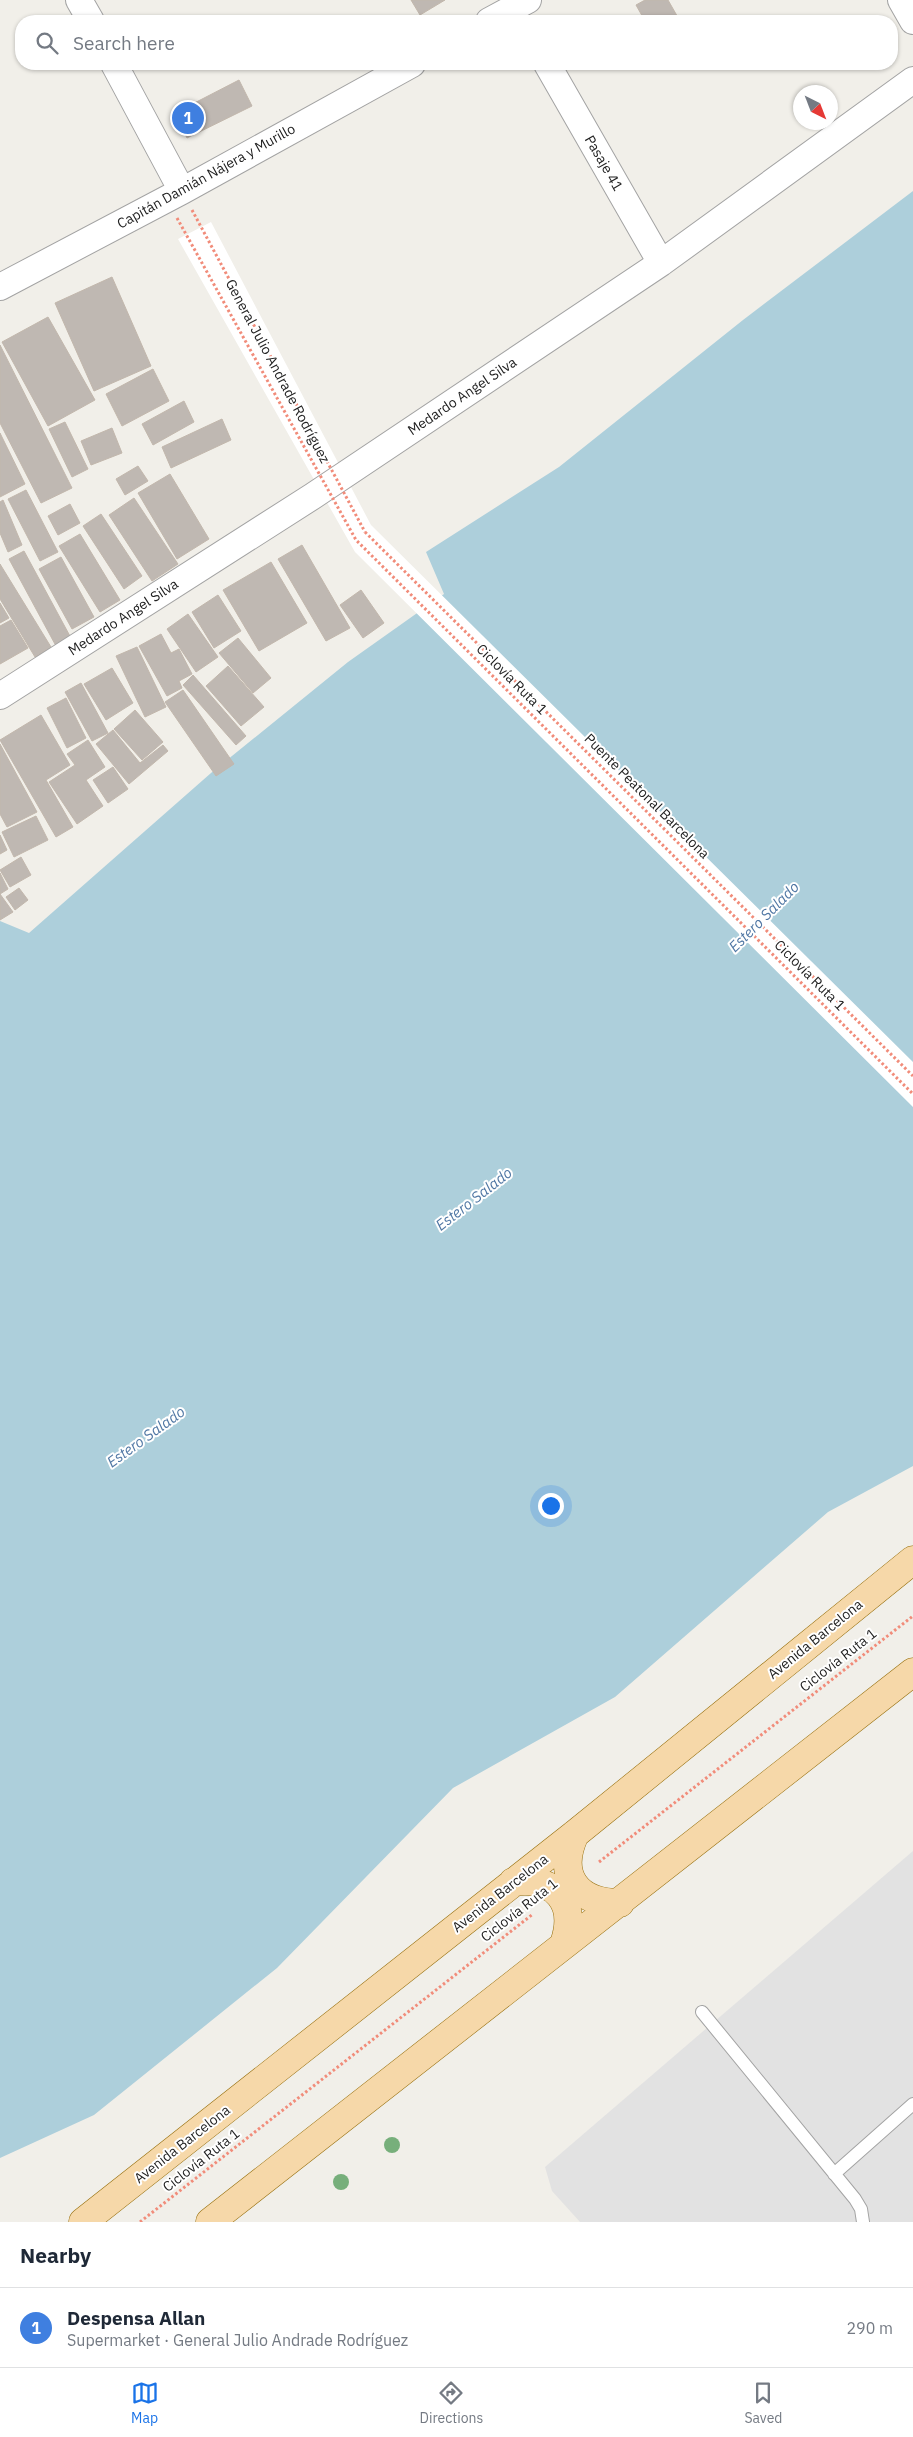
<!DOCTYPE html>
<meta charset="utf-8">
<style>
:root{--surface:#fff;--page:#f6f6f7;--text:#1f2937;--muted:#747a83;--line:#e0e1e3;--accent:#1a73e8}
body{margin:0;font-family:"IBM Plex Sans",sans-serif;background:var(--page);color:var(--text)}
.compass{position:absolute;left:793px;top:85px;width:45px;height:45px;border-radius:50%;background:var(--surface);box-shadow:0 1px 4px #0004;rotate:138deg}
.you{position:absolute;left:550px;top:1505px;width:18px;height:18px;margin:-12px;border:4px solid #fff;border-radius:50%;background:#1a73e8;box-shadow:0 0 0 8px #1a73e833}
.badge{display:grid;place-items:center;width:32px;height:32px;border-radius:50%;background:var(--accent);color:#fff;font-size:16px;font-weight:700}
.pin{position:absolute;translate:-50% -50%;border:2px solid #fff;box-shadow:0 1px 5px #0006}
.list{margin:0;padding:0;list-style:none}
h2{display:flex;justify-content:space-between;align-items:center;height:65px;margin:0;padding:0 20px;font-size:21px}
h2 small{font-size:16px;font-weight:400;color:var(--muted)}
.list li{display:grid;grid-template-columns:32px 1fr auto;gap:15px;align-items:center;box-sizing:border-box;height:80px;padding:0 20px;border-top:1px solid var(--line)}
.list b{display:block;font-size:19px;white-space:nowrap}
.list p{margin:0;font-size:16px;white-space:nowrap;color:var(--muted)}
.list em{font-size:16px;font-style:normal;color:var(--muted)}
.icon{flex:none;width:28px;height:28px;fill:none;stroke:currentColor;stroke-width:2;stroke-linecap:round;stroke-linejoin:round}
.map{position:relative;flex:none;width:913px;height:2222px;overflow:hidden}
.search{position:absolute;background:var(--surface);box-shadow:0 1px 4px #0004;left:15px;right:15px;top:15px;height:55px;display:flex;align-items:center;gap:12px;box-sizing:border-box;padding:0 18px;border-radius:20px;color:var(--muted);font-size:19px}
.sheet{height:145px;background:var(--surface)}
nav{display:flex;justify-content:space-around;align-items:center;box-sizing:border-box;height:70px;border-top:1px solid var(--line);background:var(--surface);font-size:14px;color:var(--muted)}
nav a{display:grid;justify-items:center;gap:2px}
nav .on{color:var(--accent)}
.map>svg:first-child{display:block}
.parking{fill:#e2e2e2}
.water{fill:#adcfdb}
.pier{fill:#fff}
.building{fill:#bfb8b2;stroke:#c2b7ac}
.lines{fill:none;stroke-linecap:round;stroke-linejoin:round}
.lane-casing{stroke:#a3a3a3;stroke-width:14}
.street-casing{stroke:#a3a3a3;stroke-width:28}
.primary-casing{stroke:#956d0a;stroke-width:29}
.path{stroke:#f18c7a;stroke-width:3;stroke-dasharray:2.5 2.5;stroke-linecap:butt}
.lane{stroke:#fff;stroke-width:12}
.street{stroke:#fff;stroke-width:26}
.primary{stroke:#f6d8a9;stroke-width:28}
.path-bridge{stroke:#f18c7a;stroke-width:3;stroke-dasharray:2.5 2.5;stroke-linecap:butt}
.tree{fill:#77af7b}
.labels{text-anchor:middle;stroke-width:4;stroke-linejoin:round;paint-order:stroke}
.street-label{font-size:14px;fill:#222;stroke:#fff}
.water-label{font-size:15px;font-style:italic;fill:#5077a4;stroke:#fff}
</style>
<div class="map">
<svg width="913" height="2222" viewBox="0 0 913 2222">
<rect width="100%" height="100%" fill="#f1efe9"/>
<path class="parking" d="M 913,1851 L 913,2222 L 580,2222 L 552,2191 L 545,2167 Z"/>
<path class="water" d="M 913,191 L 913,1466 L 828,1512 L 615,1697 L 453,1788 L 277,1968 L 94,2115 L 0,2158 L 0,921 L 29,933 L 211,773 L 348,662 L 444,594 L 426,552 L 559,467 L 743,320 Z"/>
<path class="pier" d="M 211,222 L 371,525 L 913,1062 L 913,1107 L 355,552 L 178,239 Z"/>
<path class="building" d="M 411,0 L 445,0 L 420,15 Z
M 645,0 L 668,0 L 680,21 L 645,21 L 636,5 Z
M 239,80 L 252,106 L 187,138 L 175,113 Z
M 112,277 L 151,366 L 94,391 L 55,303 Z
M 48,317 L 95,400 L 48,426 L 2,342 Z
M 0,345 L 72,488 L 41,503 L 0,423 Z
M 153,369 L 169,401 L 122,426 L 106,394 Z
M 184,401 L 194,422 L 153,445 L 142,424 Z
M 222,419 L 231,440 L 171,468 L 162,447 Z
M 65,422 L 88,469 L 72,477 L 49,429 Z
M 112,428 L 122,453 L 91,465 L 81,441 Z
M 0,433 L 25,484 L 0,497 Z
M 138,466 L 148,481 L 125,495 L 116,479 Z
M 170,474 L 209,539 L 177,559 L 138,493 Z
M 26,490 L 58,552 L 40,561 L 8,499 Z
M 134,498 L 178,564 L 152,581 L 109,515 Z
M 3,500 L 22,545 L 8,552 L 0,533 L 0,502 Z
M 70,504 L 80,523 L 58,535 L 48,516 Z
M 101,514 L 142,576 L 124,589 L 83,526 Z
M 80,534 L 120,600 L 100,612 L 59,546 Z
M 302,545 L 350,628 L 326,641 L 278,559 Z
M 24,551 L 71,638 L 56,646 L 9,559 Z
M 61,557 L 94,617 L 72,629 L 39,569 Z
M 271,562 L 307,623 L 259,651 L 223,590 Z
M 0,564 L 51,647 L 35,657 L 0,599 Z
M 361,590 L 384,623 L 363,638 L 340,605 Z
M 218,595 L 241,631 L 214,648 L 192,612 Z
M 0,603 L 9,618 L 0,623 Z
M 188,614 L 218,657 L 196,672 L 167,629 Z
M 11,620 L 28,648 L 0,664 L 0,626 Z
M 161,634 L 171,653 L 179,649 L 192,674 L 179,681 L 182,688 L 167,696 L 139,646 Z
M 238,638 L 271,678 L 253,693 L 219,653 Z
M 137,647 L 166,707 L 145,717 L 116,656 Z
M 228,666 L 264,707 L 241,726 L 206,686 Z
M 112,668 L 133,703 L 106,720 L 84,684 Z
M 193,675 L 246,736 L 236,745 L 183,685 Z
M 81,683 L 108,733 L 92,741 L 65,692 Z
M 183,690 L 234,764 L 216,776 L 165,702 Z
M 66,698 L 86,738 L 67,748 L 47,708 Z
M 135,710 L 163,742 L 142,760 L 114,729 Z
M 41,715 L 70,765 L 46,780 L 73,827 L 56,837 L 0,740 Z
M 113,730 L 140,763 L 163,745 L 168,751 L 129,784 L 96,744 Z
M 88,740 L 105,767 L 86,780 L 103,806 L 77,824 L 49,782 L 75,765 L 67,754 Z
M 0,744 L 37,812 L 7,827 L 0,814 Z
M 113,767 L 128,789 L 108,803 L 93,780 Z
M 36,816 L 48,840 L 14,857 L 2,832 Z
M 0,835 L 7,850 L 0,854 Z
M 21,857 L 31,875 L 10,887 L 0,870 Z
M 0,873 L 8,889 L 0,894 Z
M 19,888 L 28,900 L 15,910 L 6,897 Z
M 0,894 L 13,912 L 0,920 Z"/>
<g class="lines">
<g class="lane-casing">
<path id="lane" d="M 702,2012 L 855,2199 L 861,2209 L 863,2222
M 834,2174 L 913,2104"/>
</g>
<g class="street-casing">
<path id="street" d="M 79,0 L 91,21
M 901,0 L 913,21
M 489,21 L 528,0
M 114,64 L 182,191
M 547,64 L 661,263
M 0,287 L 182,191 L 412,64
M 0,696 L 313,496 L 661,263 L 913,80"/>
</g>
<g class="primary-casing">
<path id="primary" d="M 575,1834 C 556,1875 576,1903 620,1903
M 513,1882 C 556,1876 578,1903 564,1944
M 83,2222 L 575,1834 L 913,1560
M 210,2222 L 913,1672"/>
</g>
<path class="path" d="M 365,532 L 913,1076
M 599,1862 L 913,1616
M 140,2222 L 533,1914"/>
<use href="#lane" class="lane"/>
<use href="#street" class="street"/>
<use href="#primary" class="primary"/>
<path class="path-bridge" d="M 192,210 L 365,532
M 177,218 L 356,540 L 913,1094"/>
</g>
<g class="tree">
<circle cx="392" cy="2145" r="8"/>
<circle cx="341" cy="2182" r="8"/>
</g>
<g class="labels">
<g class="street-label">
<text transform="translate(604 163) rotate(60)" y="5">Pasaje 41</text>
<text transform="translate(206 176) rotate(-29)" y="5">Capitán Damián Nájera y Murillo</text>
<text transform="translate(278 371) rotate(62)" y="5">General Julio Andrade Rodríguez</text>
<text transform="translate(462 396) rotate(-34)" y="5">Medardo Angel Silva</text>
<text transform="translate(123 617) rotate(-33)" y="5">Medardo Angel Silva</text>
<text transform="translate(512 679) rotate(45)" y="5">Ciclovía Ruta 1</text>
<text transform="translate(647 796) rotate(45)" y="5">Puente Peatonal Barcelona</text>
<text transform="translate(810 975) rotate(45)" y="5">Ciclovía Ruta 1</text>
<text transform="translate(815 1639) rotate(-39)" y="5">Avenida Barcelona</text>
<text transform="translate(838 1660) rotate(-38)" y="5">Ciclovía Ruta 1</text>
<text transform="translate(500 1893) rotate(-38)" y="5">Avenida Barcelona</text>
<text transform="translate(519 1910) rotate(-38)" y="5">Ciclovía Ruta 1</text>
<text transform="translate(182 2144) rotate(-38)" y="5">Avenida Barcelona</text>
<text transform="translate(201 2160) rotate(-38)" y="5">Ciclovía Ruta 1</text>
</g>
<g class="water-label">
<text transform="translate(764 917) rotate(-45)" y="5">Estero Salado</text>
<text transform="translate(474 1199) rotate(-38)" y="5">Estero Salado</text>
<text transform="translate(146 1437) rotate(-36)" y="5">Estero Salado</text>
</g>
</g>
</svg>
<svg class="compass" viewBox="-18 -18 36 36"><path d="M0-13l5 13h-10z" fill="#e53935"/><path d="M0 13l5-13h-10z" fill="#747a83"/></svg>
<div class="you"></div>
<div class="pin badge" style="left:188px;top:118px;background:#3f7fe0">1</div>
<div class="search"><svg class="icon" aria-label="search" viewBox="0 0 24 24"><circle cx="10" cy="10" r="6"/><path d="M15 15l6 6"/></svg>Search here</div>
</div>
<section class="sheet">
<h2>Nearby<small></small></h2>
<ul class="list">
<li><span class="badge" style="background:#3f7fe0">1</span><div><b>Despensa Allan</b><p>Supermarket · General Julio Andrade Rodríguez</p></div><em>290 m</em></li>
</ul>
</section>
<nav>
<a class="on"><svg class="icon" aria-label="map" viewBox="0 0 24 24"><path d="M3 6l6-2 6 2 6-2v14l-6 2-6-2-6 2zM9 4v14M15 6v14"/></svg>Map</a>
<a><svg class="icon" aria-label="directions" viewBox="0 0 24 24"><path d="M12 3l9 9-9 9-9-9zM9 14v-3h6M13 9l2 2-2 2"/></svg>Directions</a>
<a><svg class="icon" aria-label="saved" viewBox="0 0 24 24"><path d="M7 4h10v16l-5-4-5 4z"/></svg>Saved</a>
</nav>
